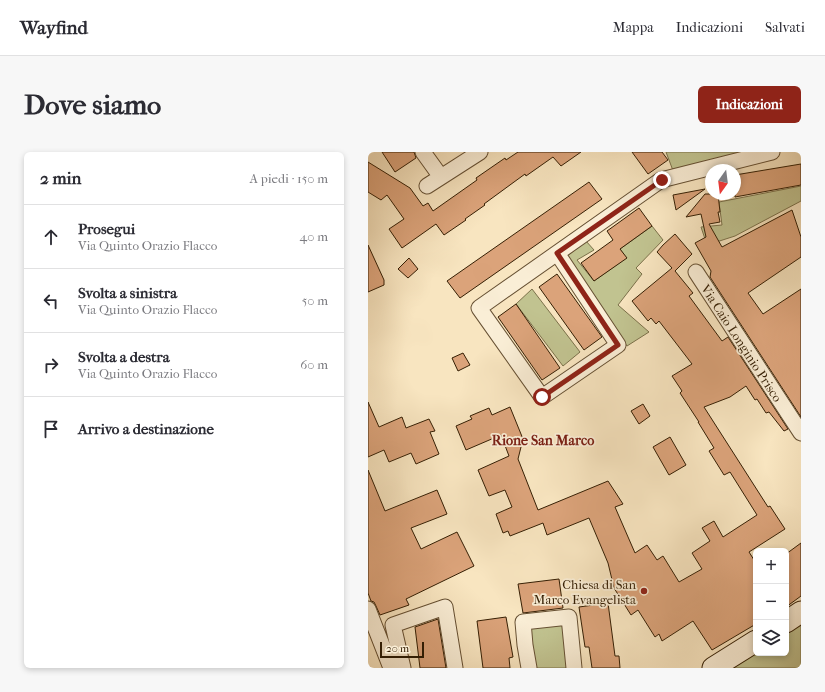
<!DOCTYPE html>
<html lang="it">
<meta charset="utf-8">
<style>
:root{--surface:#fff;--page:#f7f7f7;--text:#2b2b33;--muted:#7c7c81;--line:#e1e1e2;--accent:#8f2418}
body{margin:0;font-family:"IM FELL French Canon",serif;background:var(--page);color:var(--text)}
.controls{position:absolute;right:12px;bottom:12px;display:grid;overflow:hidden;border-radius:6px;box-shadow:0 2px 6px #0003}
.controls button{width:36px;height:36px;display:grid;place-items:center;padding:0;border:0;border-bottom:1px solid var(--line);background:var(--surface);color:var(--text);font:20px sans-serif}
.compass{position:absolute;left:337px;top:12px;width:36px;height:36px;border-radius:50%;background:var(--surface);box-shadow:0 2px 6px #0003;rotate:194deg}
.scale{position:absolute;left:12px;bottom:10px;width:44px;box-sizing:border-box;padding-left:4px;border:2px solid #351f04;border-top:0;font-size:11px;line-height:14px;white-space:nowrap;color:#351f04;-webkit-text-stroke:3px #faeed6;paint-order:stroke}
.stop{position:absolute;width:12px;height:12px;margin:-9px;border:3px solid #8f2418;border-radius:50%;background:#fff}
.stop.end{background:#8f2418;border-color:#fff;box-shadow:0 1px 4px #0008}
.list{margin:0;padding:0;list-style:none}
h2{display:flex;justify-content:space-between;align-items:center;height:52px;margin:0;padding:0 16px;font-size:17px}
h2 small{font-size:13px;font-weight:400;color:var(--muted)}
.list li{display:grid;grid-template-columns:26px 1fr auto;gap:12px;align-items:center;box-sizing:border-box;height:64px;padding:0 16px;border-top:1px solid var(--line)}
.list b{display:block;font-size:15px;white-space:nowrap}
.list p{margin:0;font-size:13px;white-space:nowrap;color:var(--muted)}
.list em{font-size:13px;font-style:normal;color:var(--muted)}
.icon{flex:none;width:22px;height:22px;fill:none;stroke:currentColor;stroke-width:2;stroke-linecap:round;stroke-linejoin:round}
.map{position:relative;flex:none;width:433px;height:516px;overflow:hidden;border-radius:6px}
header{display:flex;align-items:center;gap:24px;box-sizing:border-box;height:56px;padding:0 20px;background:var(--surface);border-bottom:1px solid var(--line)}
header strong{font-size:19px}
nav{display:flex;gap:22px;margin-inline-start:auto;font-size:14px}
.intro{display:flex;align-items:center;justify-content:space-between;box-sizing:border-box;height:96px;padding:0 24px}
h1{margin:0;font-size:28px}
.button{padding:10px 18px;border-radius:6px;background:var(--accent);color:#fff;font-size:14px;font-weight:700}
main{display:flex;gap:24px;padding:0 24px}
aside{flex:1;background:var(--surface);border-radius:6px;box-shadow:0 2px 6px #0003}
.map>svg:first-child{display:block}
.green{fill:#c1c390;stroke:#7b714a}
.building{fill:#dba37a;stroke:#351f04}
.lines{fill:none;stroke-linecap:round;stroke-linejoin:round}
.street-casing{stroke:#665033;stroke-width:17}
.secondary-casing{stroke:#351f04;stroke-width:23}
.street{stroke:#faeed6;stroke-width:15}
.secondary{stroke:#faeed6;stroke-width:21}
.route{stroke:#8f2418;stroke-width:5}
.poi-dot{fill:#8f2418;stroke:#faeed6;stroke-width:1.5}
.labels{text-anchor:middle;stroke-width:3.5;stroke-linejoin:round;paint-order:stroke}
.street-label{font-size:13px;fill:#351f04;stroke:#faeed6}
.poi-label{font-size:13px;fill:#351f04;stroke:#faeed6;text-anchor:end}
.neighbourhood-label{font-size:14px;font-weight:bold;fill:#7a1f14;stroke:#faeed6}
</style>
<header>
<strong>Wayfind</strong>
<nav><a>Mappa</a><a>Indicazioni</a><a>Salvati</a></nav>
</header>
<div class="intro"><h1>Dove siamo</h1><a class="button">Indicazioni</a></div>
<main>
<aside>
<h2>2 min<small>A piedi · 150 m</small></h2>
<ul class="list">
<li><svg class="icon" aria-label="ahead" viewBox="0 0 24 24"><path d="M12 20V5M6 11l6-6 6 6"/></svg><div><b>Prosegui</b><p>Via Quinto Orazio Flacco</p></div><em>40 m</em></li>
<li><svg class="icon" aria-label="left" viewBox="0 0 24 24"><path d="M17 20v-9H6M10 6l-5 5 5 5"/></svg><div><b>Svolta a sinistra</b><p>Via Quinto Orazio Flacco</p></div><em>50 m</em></li>
<li><svg class="icon" aria-label="right" viewBox="0 0 24 24"><path d="M7 20v-9h11M14 6l5 5-5 5"/></svg><div><b>Svolta a destra</b><p>Via Quinto Orazio Flacco</p></div><em>60 m</em></li>
<li><svg class="icon" aria-label="arrive" viewBox="0 0 24 24"><path d="M6 21V4h12l-3 4 3 4H6"/></svg><div><b>Arrivo a destinazione</b></div></li>
</ul>
</aside>
<div class="map">
<svg width="433" height="516" viewBox="0 0 433 516">
<rect width="100%" height="100%" fill="#f8e5c0"/>
<filter id="stains"><feTurbulence type="fractalNoise" baseFrequency=".005" numOctaves="4"/><feColorMatrix values="0 0 0 0 .2 0 0 0 0 .09 0 0 0 0 .02 0 0 0 .5 -.17"/></filter>
<radialGradient id="worn" r=".72"><stop offset=".6" stop-color="#630" stop-opacity="0"/><stop offset="1" stop-color="#630" stop-opacity=".3"/></radialGradient>
<path class="green" d="M 298,0 L 404,0 L 307,24 Z
M 433,34 L 433,49 L 367,84 L 339,93 L 333,75 L 354,73 L 351,50 Z
M 284,74 L 295,88 L 268,116 L 274,122 L 250,153 L 281,180 L 259,194 L 197,106 L 218,89 L 226,98 L 209,108 L 226,129 L 258,106 L 252,97 Z
M 164,137 L 212,200 L 195,214 L 148,152 Z
M 433,464 L 433,516 L 345,516 L 388,501 L 418,501 L 418,473 Z
M 201,465 L 206,516 L 162,516 L 155,477 Z"/>
<path class="building" d="M 14,0 L 46,0 L 48,6 L 27,20 Z
M 150,0 L 213,0 L 193,14 L 185,5 L 158,24 L 157,22 L 116,52 L 117,53 L 97,67 L 98,68 L 76,83 L 68,72 L 34,96 L 21,77 L 36,67 L 19,43 L 13,48 L 0,40 L 0,10 L 42,36 L 55,54 L 60,51 L 65,59 L 109,28 L 108,26 L 137,6 L 138,8 Z
M 264,0 L 294,0 L 300,8 L 280,22 Z
M 433,12 L 433,33 L 367,45 L 367,23 Z
M 221,30 L 234,47 L 92,146 L 79,129 Z
M 337,37 L 308,58 L 305,43 Z
M 337,42 L 350,42 L 352,60 L 350,60 L 352,70 L 341,72 L 354,95 L 424,58 L 433,85 L 433,105 L 380,141 L 395,162 L 433,137 L 433,265 L 342,125 L 343,119 L 327,91 L 338,85 L 333,62 L 318,65 Z
M 271,56 L 284,74 L 252,97 L 259,106 L 226,129 L 213,111 L 245,88 L 239,79 Z
M 307,82 L 324,102 L 307,119 L 325,141 L 321,144 L 354,189 L 360,185 L 420,277 L 416,279 L 401,260 L 398,261 L 389,247 L 387,248 L 378,234 L 362,245 L 336,255 L 400,355 L 402,354 L 417,377 L 381,400 L 388,411 L 388,472 L 344,498 L 325,469 L 294,489 L 291,482 L 287,485 L 270,458 L 263,463 L 246,436 L 240,411 L 221,366 L 179,383 L 175,371 L 142,384 L 140,379 L 135,381 L 128,362 L 144,355 L 137,338 L 121,344 L 110,318 L 141,304 L 133,283 L 98,298 L 88,274 L 104,267 L 102,264 L 121,256 L 124,263 L 142,255 L 155,287 L 150,307 L 170,358 L 240,329 L 255,352 L 247,355 L 267,401 L 279,393 L 289,408 L 295,404 L 311,430 L 334,417 L 324,401 L 342,389 L 334,376 L 346,369 L 355,385 L 389,363 L 362,320 L 356,323 L 341,299 L 346,296 L 330,270 L 331,270 L 312,241 L 314,239 L 304,224 L 324,212 L 291,169 L 288,172 L 283,166 L 280,169 L 264,149 L 304,116 L 289,100 L 295,93 Z
M 0,93 L 16,128 L 16,133 L 0,140 Z
M 41,106 L 50,117 L 40,126 L 30,117 Z
M 189,122 L 234,185 L 216,198 L 171,135 Z
M 148,152 L 192,216 L 174,228 L 130,165 Z
M 95,201 L 102,213 L 90,219 L 84,206 Z
M 0,250 L 11,275 L 34,265 L 38,276 L 61,267 L 67,279 L 62,280 L 71,302 L 48,312 L 43,301 L 21,310 L 16,298 L 0,305 Z
M 275,252 L 282,264 L 271,272 L 263,259 Z
M 302,285 L 318,313 L 301,323 L 285,295 Z
M 0,318 L 17,359 L 69,338 L 79,362 L 43,376 L 53,397 L 89,380 L 106,414 L 38,447 L 41,453 L 12,463 L 8,454 L 6,450 L 3,449 L 0,441 Z
M 433,391 L 433,444 L 418,455 L 418,402 Z
M 191,427 L 195,456 L 155,461 L 150,432 Z
M 240,451 L 247,504 L 251,504 L 252,516 L 224,516 L 221,495 L 217,495 L 211,455 Z
M 138,465 L 145,505 L 141,506 L 142,516 L 115,516 L 109,469 Z
M 70,467 L 78,516 L 52,516 L 47,475 Z"/>
<g class="lines">
<g class="street-casing">
<path id="street" d="M 55,0 L 73,25
M 59,34 L 112,0
M 189,101 L 250,193 L 174,245 L 111,156 L 293,28 L 404,0
M 328,120 L 433,281
M 0,457 L 23,516
M 35,516 L 25,473 L 77,455 L 87,516
M 161,516 L 157,493 L 155,470 L 201,465 L 206,516"/>
</g>
<g class="secondary-casing">
<path id="secondary" d="M 418,470 L 433,460
M 345,516 L 388,489"/>
</g>
<use href="#street" class="street"/>
<use href="#secondary" class="secondary"/>
</g>
<g class="lines">
<path class="route" d="M 174,245 L 250,193 L 189,101 L 294,28"/>
</g>
<circle class="poi-dot" cx="276" cy="439" r="4"/>
<g class="labels">
<g class="street-label">
<text transform="translate(374 191) rotate(57)" y="5">Via Caio Longinio Prisco</text>
</g>
<g class="poi-label">
<text x="268" y="437">Chiesa di San<tspan x="268" dy="15">Marco Evangelista</tspan></text>
</g>
<g class="neighbourhood-label">
<text x="175" y="293">Rione San Marco</text>
</g>
</g>
<rect width="100%" height="100%" filter="url(#stains)"/>
<rect width="100%" height="100%" fill="url(#worn)"/>
</svg>
<div class="controls">
<button>+</button>
<button>−</button>
<button><svg class="icon" aria-label="layers" viewBox="0 0 24 24"><path d="M12 4l9 5-9 5-9-5zM3 14l9 5 9-5"/></svg></button>
</div>
<svg class="compass" viewBox="-18 -18 36 36"><path d="M0-13l5 13h-10z" fill="#e53935"/><path d="M0 13l5-13h-10z" fill="#7c7c81"/></svg>
<div class="scale">20 m</div>
<div class="stop" style="left:174px;top:245px"></div>
<div class="stop end" style="left:294px;top:28px"></div>
</div>
</main>
